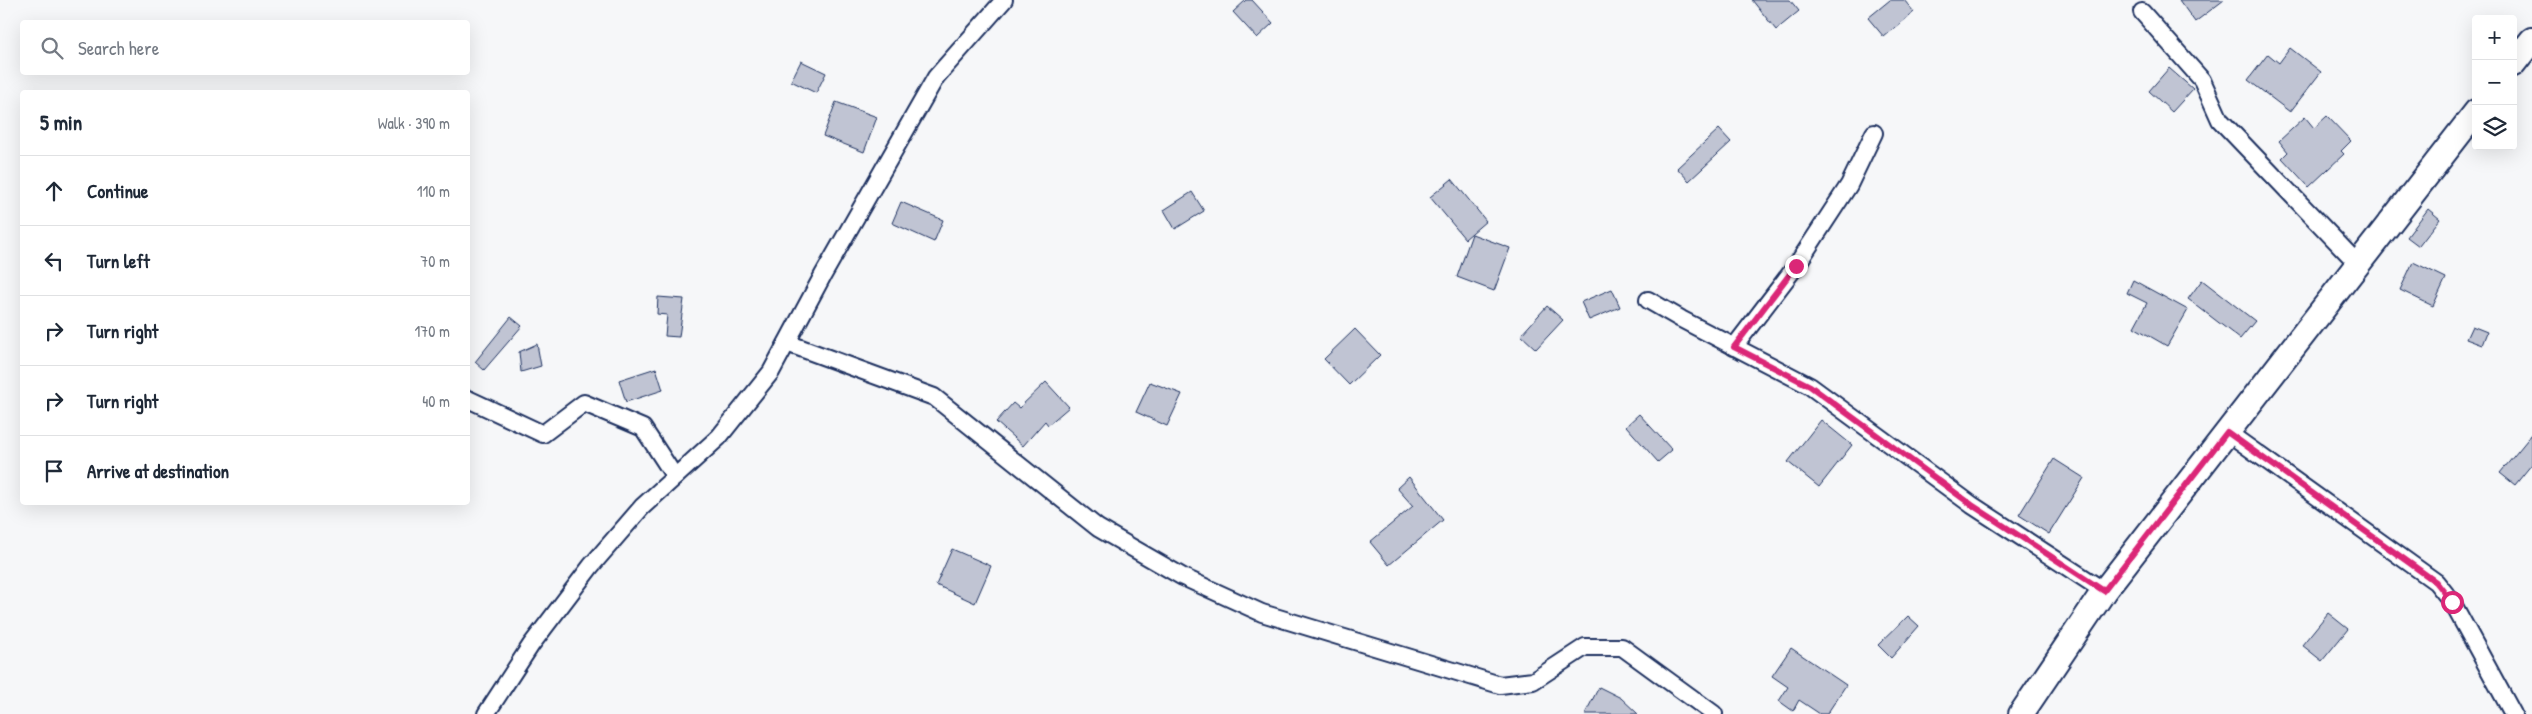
<!DOCTYPE html>
<html lang="en">
<head>
<meta charset="utf-8">
<style>
	body { margin:0; font-family:"Patrick Hand",sans-serif; background:#f2f2f3; color:#1f2937 }
	.controls { position:absolute; right:15px; top:15px; display:grid; overflow:hidden; border-radius:5px; box-shadow:0 5px 20px #0002 }
	.controls button { width:45px; height:45px; display:grid; place-items:center; padding:0; border:0; border-bottom:1px solid #e0e1e3; background:#fff; color:#1f2937; font:25px sans-serif }
	.stop { position:absolute; width:15px; height:15px; margin:-11px; border:4px solid #db2777; border-radius:50%; background:#fff }
	.stop.end { background:#db2777; border-color:#fff; box-shadow:0 1px 5px #0008 }
	.list { margin:0; padding:0; list-style:none }
	h2 { display:flex; justify-content:space-between; align-items:center; height:65px; margin:0; padding:0 20px; font-size:21px }
	h2 small { font-size:16px; font-weight:400; color:#747a83 }
	.list li { display:grid; grid-template-columns:32px 1fr auto; gap:15px; align-items:center; box-sizing:border-box; height:70px; padding:0 20px; border-top:1px solid #e0e1e3 }
	.list b { display:block; font-size:19px; white-space:nowrap }
	.list em { font-size:16px; font-style:normal; color:#747a83 }
	.icon { flex:none; width:28px; height:28px; fill:none; stroke:currentColor; stroke-width:2; stroke-linecap:round; stroke-linejoin:round }
	.map { position:relative; flex:none; width:2532px; height:714px; overflow:hidden }
	.search { position:absolute; background:#fff; box-shadow:0 5px 20px #0002; left:20px; top:20px; width:450px; height:55px; display:flex; align-items:center; gap:12px; box-sizing:border-box; padding:0 18px; border-radius:5px; color:#747a83; font-size:19px }
	.panel { position:absolute; background:#fff; box-shadow:0 5px 20px #0002; left:20px; top:90px; width:450px; height:415px; border-radius:5px }
	.map>svg:first-child { display:block }
	.building { fill:#c0c4d3; stroke:#1b2f5e }
	.lines { fill:none; stroke-linecap:round; stroke-linejoin:round }
	.street-casing { stroke:#1b2f5e; stroke-width:20 }
	.secondary-casing { stroke:#1b2f5e; stroke-width:28 }
	.street { stroke:#fff; stroke-width:16 }
	.secondary { stroke:#fff; stroke-width:24 }
	.route { stroke:#db2777; stroke-width:6 }
</style>
</head>
<body>
<div class="map">
<svg width="2532" height="714" viewBox="0 0 2532 714">
	<rect width="100%" height="100%" fill="#f6f7f9"/>
	<filter id="ink" filterUnits="userSpaceOnUse"><feTurbulence type="fractalNoise" baseFrequency=".02" numOctaves="2"/><feDisplacementMap in="SourceGraphic" scale="10" xChannelSelector="R" yChannelSelector="G"/><feConvolveMatrix kernelMatrix="1 2 1 2 8 2 1 2 1" color-interpolation-filters="sRGB"/></filter>
	<g filter="url(#ink)">
		<g class="building">
			<path d="M1246,0H1252L1273,23L1257,38L1233,12Z"/>
			<path d="M1752,0H1790L1799,11L1776,30Z"/>
			<path d="M1890,0H1904L1914,12L1884,37L1868,18Z"/>
			<path d="M2179,0H2224L2195,22Z"/>
			<path d="M2290,48L2321,72L2290,112L2248,80L2268,54L2279,63Z"/>
			<path d="M801,61L826,73L816,93L791,81Z"/>
			<path d="M2169,68L2193,89L2172,112L2149,91Z"/>
			<path d="M836,102L877,117L864,152L823,136Z"/>
			<path d="M2327,116L2351,141L2341,151L2344,154L2309,187L2282,158L2288,152L2279,141L2305,117L2314,128Z"/>
			<path d="M1719,129L1731,142L1689,181L1677,168Z"/>
			<path d="M1452,179L1486,221L1465,239L1430,197Z"/>
			<path d="M1192,192L1204,211L1175,229L1164,210Z"/>
			<path d="M901,202L943,220L934,242L892,223Z"/>
			<path d="M2428,209L2440,219L2419,246L2407,237Z"/>
			<path d="M1472,234L1510,248L1494,291L1457,277Z"/>
			<path d="M2413,262L2446,278L2433,306L2400,290Z"/>
			<path d="M2133,280L2188,310L2167,346L2134,327L2147,303L2127,293Z"/>
			<path d="M2202,280L2255,321L2240,339L2188,299Z"/>
			<path d="M1612,289L1620,307L1589,320L1581,302Z"/>
			<path d="M658,297L684,299L679,337L665,336L667,315L657,314Z"/>
			<path d="M1547,306L1563,320L1536,349L1521,335Z"/>
			<path d="M511,317L522,326L484,370L475,362Z"/>
			<path d="M2472,326L2487,332L2482,345L2466,339Z"/>
			<path d="M1355,329L1380,355L1349,385L1324,359Z"/>
			<path d="M537,344L541,366L521,372L519,352Z"/>
			<path d="M656,368L663,390L626,402L619,380Z"/>
			<path d="M1046,382L1069,407L1048,425L1045,421L1023,446L996,422L1013,403L1019,408Z"/>
			<path d="M1150,382L1182,394L1167,426L1136,412Z"/>
			<path d="M1639,414L1672,450L1658,462L1626,426Z"/>
			<path d="M1821,420L1852,445L1819,487L1788,462Z"/>
			<path d="M2532,434V464L2515,485L2500,473Z"/>
			<path d="M2054,459L2084,478L2049,534L2019,515Z"/>
			<path d="M1409,477L1443,520L1389,565L1370,542L1413,506L1397,488Z"/>
			<path d="M952,549L991,566L975,603L936,585Z"/>
			<path d="M2328,613L2348,629L2322,661L2302,645Z"/>
			<path d="M1908,616L1919,626L1891,658L1878,645Z"/>
			<path d="M1791,648L1846,685L1827,714H1820L1799,700L1793,711L1779,701L1788,687L1772,676Z"/>
			<path d="M1599,687L1621,698L1638,714H1585Z"/>
		</g>
		<g class="lines">
			<defs>
				<g id="street">
					<path d="M2142,12L2202,80L2220,120L2358,264"/>
					<path d="M1648,300L1681,319L1810,386L1972,505L2104,591"/>
					<path d="M787,343L934,397L1098,528L1183,577L1262,613L1500,685L1533,681L1585,647H1622L1714,714"/>
					<path d="M1734,347L1796,266L1849,185L1874,133"/>
					<path d="M468,399L543,434L584,403L643,428L675,477"/>
					<path d="M2227,432L2436,582L2452,602L2513,714"/>
					<path d="M486,714L531,645L591,566L642,507L719,437L771,372L823,275L936,77L1004,0"/>
				</g>
				<g id="secondary">
					<path d="M2513,64L2532,40"/>
					<path d="M2021,714L2104,591L2476,112"/>
				</g>
			</defs>
			<use href="#street" class="street-casing"/>
			<use href="#secondary" class="secondary-casing"/>
			<use href="#street" class="street"/>
			<use href="#secondary" class="secondary"/>
		</g>
	</g>
	<g class="lines" filter="url(#ink)">
		<path class="route" d="M1796,266L1734,347L1810,386L1972,505L2104,591L2227,432L2436,582L2452,602"/>
	</g>
</svg>
<div class="controls">
<button>+</button>
<button>−</button>
<button><svg class="icon" aria-label="layers" viewBox="0 0 24 24"><path d="M12 4l9 5-9 5-9-5zM3 14l9 5 9-5"/></svg></button>
</div>
<div class="stop" style="left:2452px;top:602px"></div>
<div class="stop end" style="left:1796px;top:266px"></div>
<div class="search"><svg class="icon" aria-label="search" viewBox="0 0 24 24"><circle cx="10" cy="10" r="6"/><path d="M15 15l6 6"/></svg>Search here</div>
<section class="panel">
<h2>5 min<small>Walk · 390 m</small></h2>
<ul class="list">
<li><svg class="icon" aria-label="ahead" viewBox="0 0 24 24"><path d="M12 20V5M6 11l6-6 6 6"/></svg><div><b>Continue</b></div><em>110 m</em></li>
<li><svg class="icon" aria-label="left" viewBox="0 0 24 24"><path d="M17 20v-9H6M10 6l-5 5 5 5"/></svg><div><b>Turn left</b></div><em>70 m</em></li>
<li><svg class="icon" aria-label="right" viewBox="0 0 24 24"><path d="M7 20v-9h11M14 6l5 5-5 5"/></svg><div><b>Turn right</b></div><em>170 m</em></li>
<li><svg class="icon" aria-label="right" viewBox="0 0 24 24"><path d="M7 20v-9h11M14 6l5 5-5 5"/></svg><div><b>Turn right</b></div><em>40 m</em></li>
<li><svg class="icon" aria-label="arrive" viewBox="0 0 24 24"><path d="M6 21V4h12l-3 4 3 4H6"/></svg><div><b>Arrive at destination</b></div></li>
</ul>
</section>
</div>
</body>
</html>
